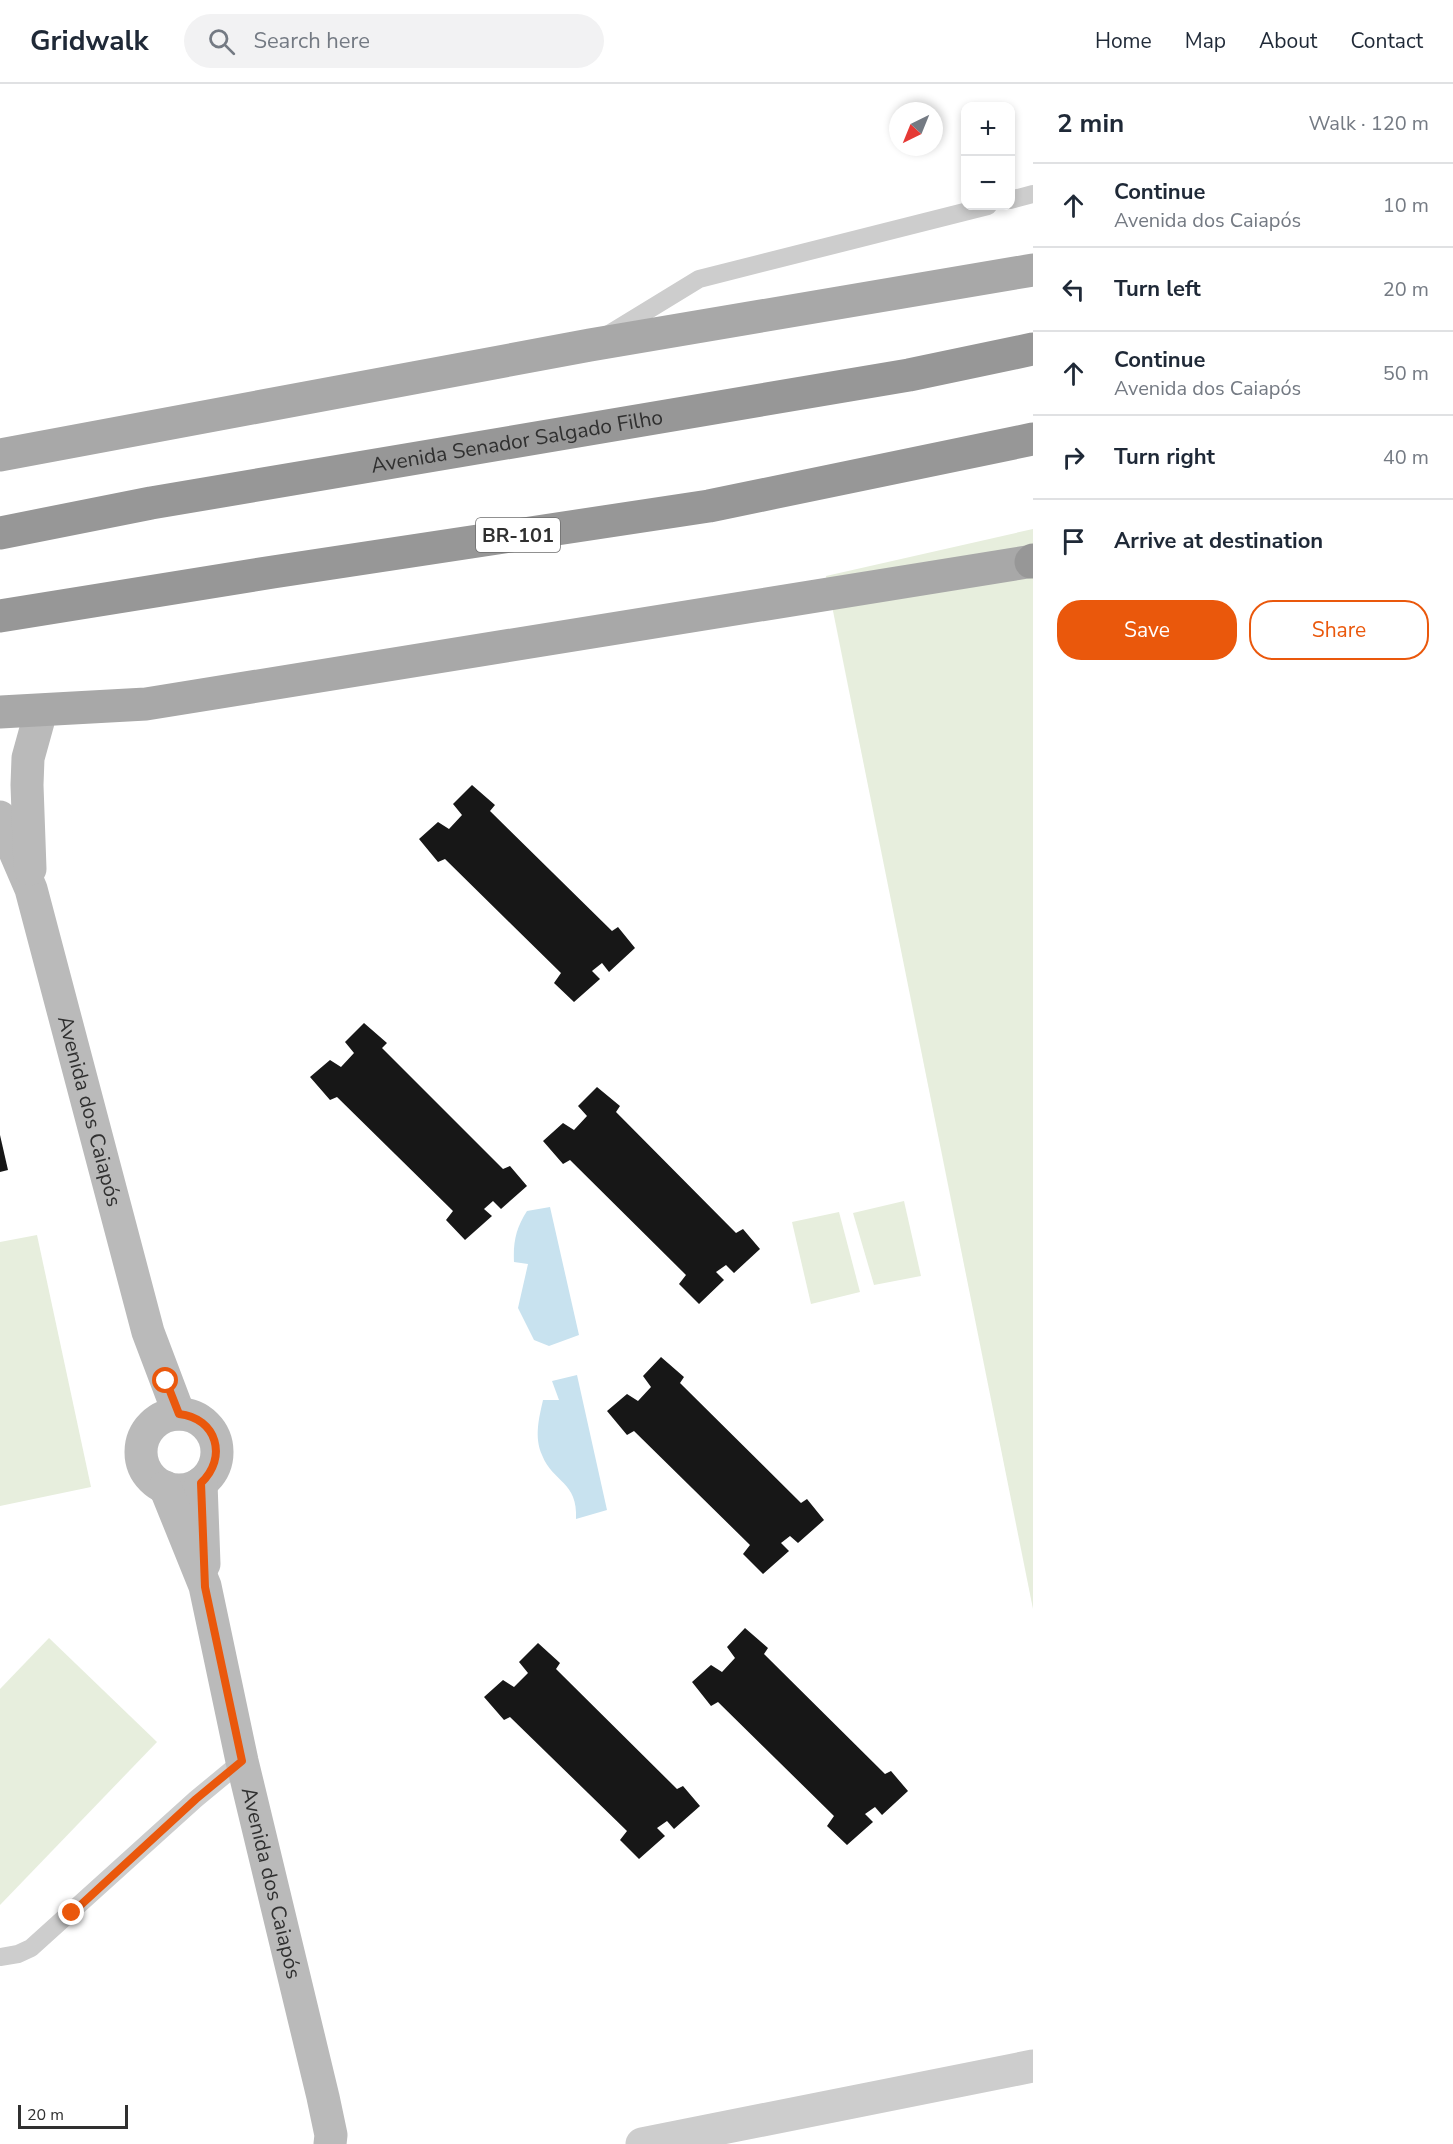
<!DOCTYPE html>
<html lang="en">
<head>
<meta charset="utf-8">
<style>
	body { margin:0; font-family:"Nunito Sans",sans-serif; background:#f2f2f3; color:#1f2937 }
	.controls { position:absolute; right:18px; top:18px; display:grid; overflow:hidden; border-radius:12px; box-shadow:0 3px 9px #0003 }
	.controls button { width:54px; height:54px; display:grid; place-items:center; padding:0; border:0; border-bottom:2px solid #e0e1e3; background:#fff; color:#1f2937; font:30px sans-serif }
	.compass { position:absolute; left:889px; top:18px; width:54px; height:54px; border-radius:50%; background:#fff; box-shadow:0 3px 9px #0003; rotate:223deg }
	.scale { position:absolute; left:18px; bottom:15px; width:110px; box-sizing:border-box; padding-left:6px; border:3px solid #303030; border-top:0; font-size:16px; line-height:21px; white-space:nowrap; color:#303030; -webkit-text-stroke:4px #fff; paint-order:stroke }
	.stop { position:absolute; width:18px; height:18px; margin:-14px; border:4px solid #ea580c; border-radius:50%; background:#fff }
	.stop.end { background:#ea580c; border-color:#fff; box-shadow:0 2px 6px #0008 }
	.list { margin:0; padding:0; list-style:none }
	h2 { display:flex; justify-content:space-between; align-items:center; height:78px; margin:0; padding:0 24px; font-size:26px }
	h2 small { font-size:20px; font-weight:400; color:#747a83 }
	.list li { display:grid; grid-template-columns:39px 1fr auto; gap:18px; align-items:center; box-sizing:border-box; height:84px; padding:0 24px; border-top:2px solid #e0e1e3 }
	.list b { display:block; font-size:22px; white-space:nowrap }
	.list p { margin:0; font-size:20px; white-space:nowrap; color:#747a83 }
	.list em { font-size:20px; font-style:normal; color:#747a83 }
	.actions { display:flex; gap:12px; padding:18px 24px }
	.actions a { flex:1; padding:14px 0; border:2px solid #ea580c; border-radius:24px; text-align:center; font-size:21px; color:#ea580c }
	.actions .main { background:#ea580c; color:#fff }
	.icon { flex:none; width:33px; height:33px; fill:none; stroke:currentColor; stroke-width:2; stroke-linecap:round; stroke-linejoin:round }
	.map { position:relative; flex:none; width:1033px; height:2060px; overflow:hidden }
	header { display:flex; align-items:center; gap:36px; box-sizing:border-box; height:84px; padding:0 30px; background:#fff; border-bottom:2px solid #e0e1e3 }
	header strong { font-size:28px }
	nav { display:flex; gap:33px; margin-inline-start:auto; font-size:21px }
	.search { width:420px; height:54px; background:#f2f2f3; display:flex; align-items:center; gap:15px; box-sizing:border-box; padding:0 21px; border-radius:33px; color:#747a83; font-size:22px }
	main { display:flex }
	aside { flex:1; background:#fff }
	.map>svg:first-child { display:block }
	.green { fill:#e7eedd }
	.water { fill:#c8e2ef }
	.building { fill:#171717 }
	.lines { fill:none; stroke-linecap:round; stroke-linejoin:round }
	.lane { stroke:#cdcdcd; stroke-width:18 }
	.street { stroke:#cdcdcd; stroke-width:33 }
	.secondary { stroke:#bababa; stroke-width:33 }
	.primary { stroke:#a8a8a8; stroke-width:33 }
	.highway { stroke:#979797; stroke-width:33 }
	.route { stroke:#ea580c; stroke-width:8 }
	.labels { text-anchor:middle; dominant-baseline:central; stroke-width:6; stroke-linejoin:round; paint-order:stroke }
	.shield { fill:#fff; stroke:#6e6e6e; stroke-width:1.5 }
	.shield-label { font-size:20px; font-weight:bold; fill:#303030 }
	.street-label { font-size:21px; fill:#303030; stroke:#fff }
</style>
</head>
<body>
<header>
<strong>Gridwalk</strong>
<div class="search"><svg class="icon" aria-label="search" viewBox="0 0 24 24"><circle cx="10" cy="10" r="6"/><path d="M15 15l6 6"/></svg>Search here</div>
<nav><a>Home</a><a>Map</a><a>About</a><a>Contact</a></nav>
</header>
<main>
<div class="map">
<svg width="1033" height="2060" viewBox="0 0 1033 2060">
	<rect width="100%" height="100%" fill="#fff"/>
	<g class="green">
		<path d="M1033,445V1525L826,492Z"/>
		<path d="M904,1117L921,1192L874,1201L853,1129Z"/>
		<path d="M839,1128L860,1208L811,1220L792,1138Z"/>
		<path d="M37,1151L91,1403L0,1422V1158Z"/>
		<path d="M49,1554L157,1658L0,1821V1605Z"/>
	</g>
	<g class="water">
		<path d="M550,1123L579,1251L549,1262L534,1256L518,1224L528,1180L514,1178C513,1158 516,1144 527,1127Z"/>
		<path d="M577,1291L607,1426L576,1435C578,1397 553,1399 542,1371C534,1353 539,1334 543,1316H559L552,1297Z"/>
	</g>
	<g class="building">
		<path d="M472,701L495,721L490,727L612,847L618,843L635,864L609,888L602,879L592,887L600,895L574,918L554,899L561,889L445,775L438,778L419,755L438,738L449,745L462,731L453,720Z"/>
		<path d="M364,939L387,959L382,964L503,1085L510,1082L527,1102L501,1125L493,1117L484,1125L492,1132L465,1156L446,1136L453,1127L337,1013L330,1016L310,993L330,976L341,983L354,969L345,958Z"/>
		<path d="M597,1003L620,1022L616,1028L736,1149L743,1145L760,1165L734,1189L726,1181L716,1188L724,1196L699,1220L679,1200L686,1191L570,1076L563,1080L543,1057L563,1039L574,1046L587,1032L578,1022Z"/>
		<path d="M0,1051L8,1086L0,1088Z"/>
		<path d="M661,1273L684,1293L680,1299L801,1419L807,1415L824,1436L798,1459L790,1452L781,1459L789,1467L763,1490L743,1470L750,1461L634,1347L627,1351L607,1327L627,1310L638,1317L651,1303L643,1292Z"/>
		<path d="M745,1544L768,1564L764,1570L885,1690L891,1687L908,1707L882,1731L875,1723L865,1730L873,1738L847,1761L827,1742L834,1732L718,1618L711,1622L692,1598L711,1581L722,1588L735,1574L727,1563Z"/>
		<path d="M538,1559L560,1579L556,1585L677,1705L683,1702L700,1722L674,1745L667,1737L657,1744L665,1752L639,1775L620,1756L627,1747L510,1633L504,1636L484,1613L503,1596L514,1603L528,1589L519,1578Z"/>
	</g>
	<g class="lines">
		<g class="lane">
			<path d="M1010,116L1033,110"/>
			<path d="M609,250L699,195L988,122"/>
			<path d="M0,1873L18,1870L31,1864L196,1715L242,1677"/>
		</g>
		<path class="street" d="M642,2060L1033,1982"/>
		<g class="secondary">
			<path id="s1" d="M0,733L31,805L148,1248L179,1330"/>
			<path d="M30,785L27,701L28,674L41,627"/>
			<circle cx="179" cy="1368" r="38"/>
			<path d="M201,1399L204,1480"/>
			<path id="s2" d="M165,1403L205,1502L242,1677L323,2013L331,2051L330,2060"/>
		</g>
		<g class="primary">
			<path d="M0,371L590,261L1033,186"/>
			<path d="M0,628L146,620L1033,477"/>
		</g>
		<g class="highway">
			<path id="s3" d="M0,449L151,419L909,291L1033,265"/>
			<path d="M1031,478L1033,476"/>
			<path d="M0,532L273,488L709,422L1033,355"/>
		</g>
	</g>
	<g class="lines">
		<path class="route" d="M72,1829L196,1715L242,1677L205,1503L201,1399C228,1374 217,1334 179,1330L166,1297"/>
	</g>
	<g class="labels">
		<rect class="shield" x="476" y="434" width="84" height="34" rx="4.5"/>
		<g class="shield-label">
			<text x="518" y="451">BR-101</text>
		</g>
		<g class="street-label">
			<text stroke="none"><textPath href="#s3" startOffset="525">Avenida Senador Salgado Filho</textPath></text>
			<text stroke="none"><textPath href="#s1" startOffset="308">Avenida dos Caiapós</textPath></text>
			<text stroke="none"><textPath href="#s2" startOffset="411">Avenida dos Caiapós</textPath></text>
		</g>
	</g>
</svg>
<div class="controls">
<button>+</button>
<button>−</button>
</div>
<svg class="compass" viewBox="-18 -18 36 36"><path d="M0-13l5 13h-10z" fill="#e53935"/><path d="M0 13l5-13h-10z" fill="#747a83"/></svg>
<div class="scale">20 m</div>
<div class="stop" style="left:166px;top:1297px"></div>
<div class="stop end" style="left:72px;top:1829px"></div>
</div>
<aside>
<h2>2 min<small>Walk · 120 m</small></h2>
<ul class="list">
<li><svg class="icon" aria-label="ahead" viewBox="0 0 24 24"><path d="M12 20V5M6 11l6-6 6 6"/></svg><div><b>Continue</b><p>Avenida dos Caiapós</p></div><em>10 m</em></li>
<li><svg class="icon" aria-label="left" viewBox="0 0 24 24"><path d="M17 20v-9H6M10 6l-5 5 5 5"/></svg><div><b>Turn left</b></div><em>20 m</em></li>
<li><svg class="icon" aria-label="ahead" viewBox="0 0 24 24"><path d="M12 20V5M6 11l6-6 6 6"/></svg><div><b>Continue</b><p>Avenida dos Caiapós</p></div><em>50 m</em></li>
<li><svg class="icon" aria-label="right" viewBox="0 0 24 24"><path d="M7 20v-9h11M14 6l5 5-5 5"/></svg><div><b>Turn right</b></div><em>40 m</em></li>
<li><svg class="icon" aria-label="arrive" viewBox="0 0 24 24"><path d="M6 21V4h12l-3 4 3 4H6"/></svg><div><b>Arrive at destination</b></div></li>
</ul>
<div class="actions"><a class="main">Save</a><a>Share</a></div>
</aside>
</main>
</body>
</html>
